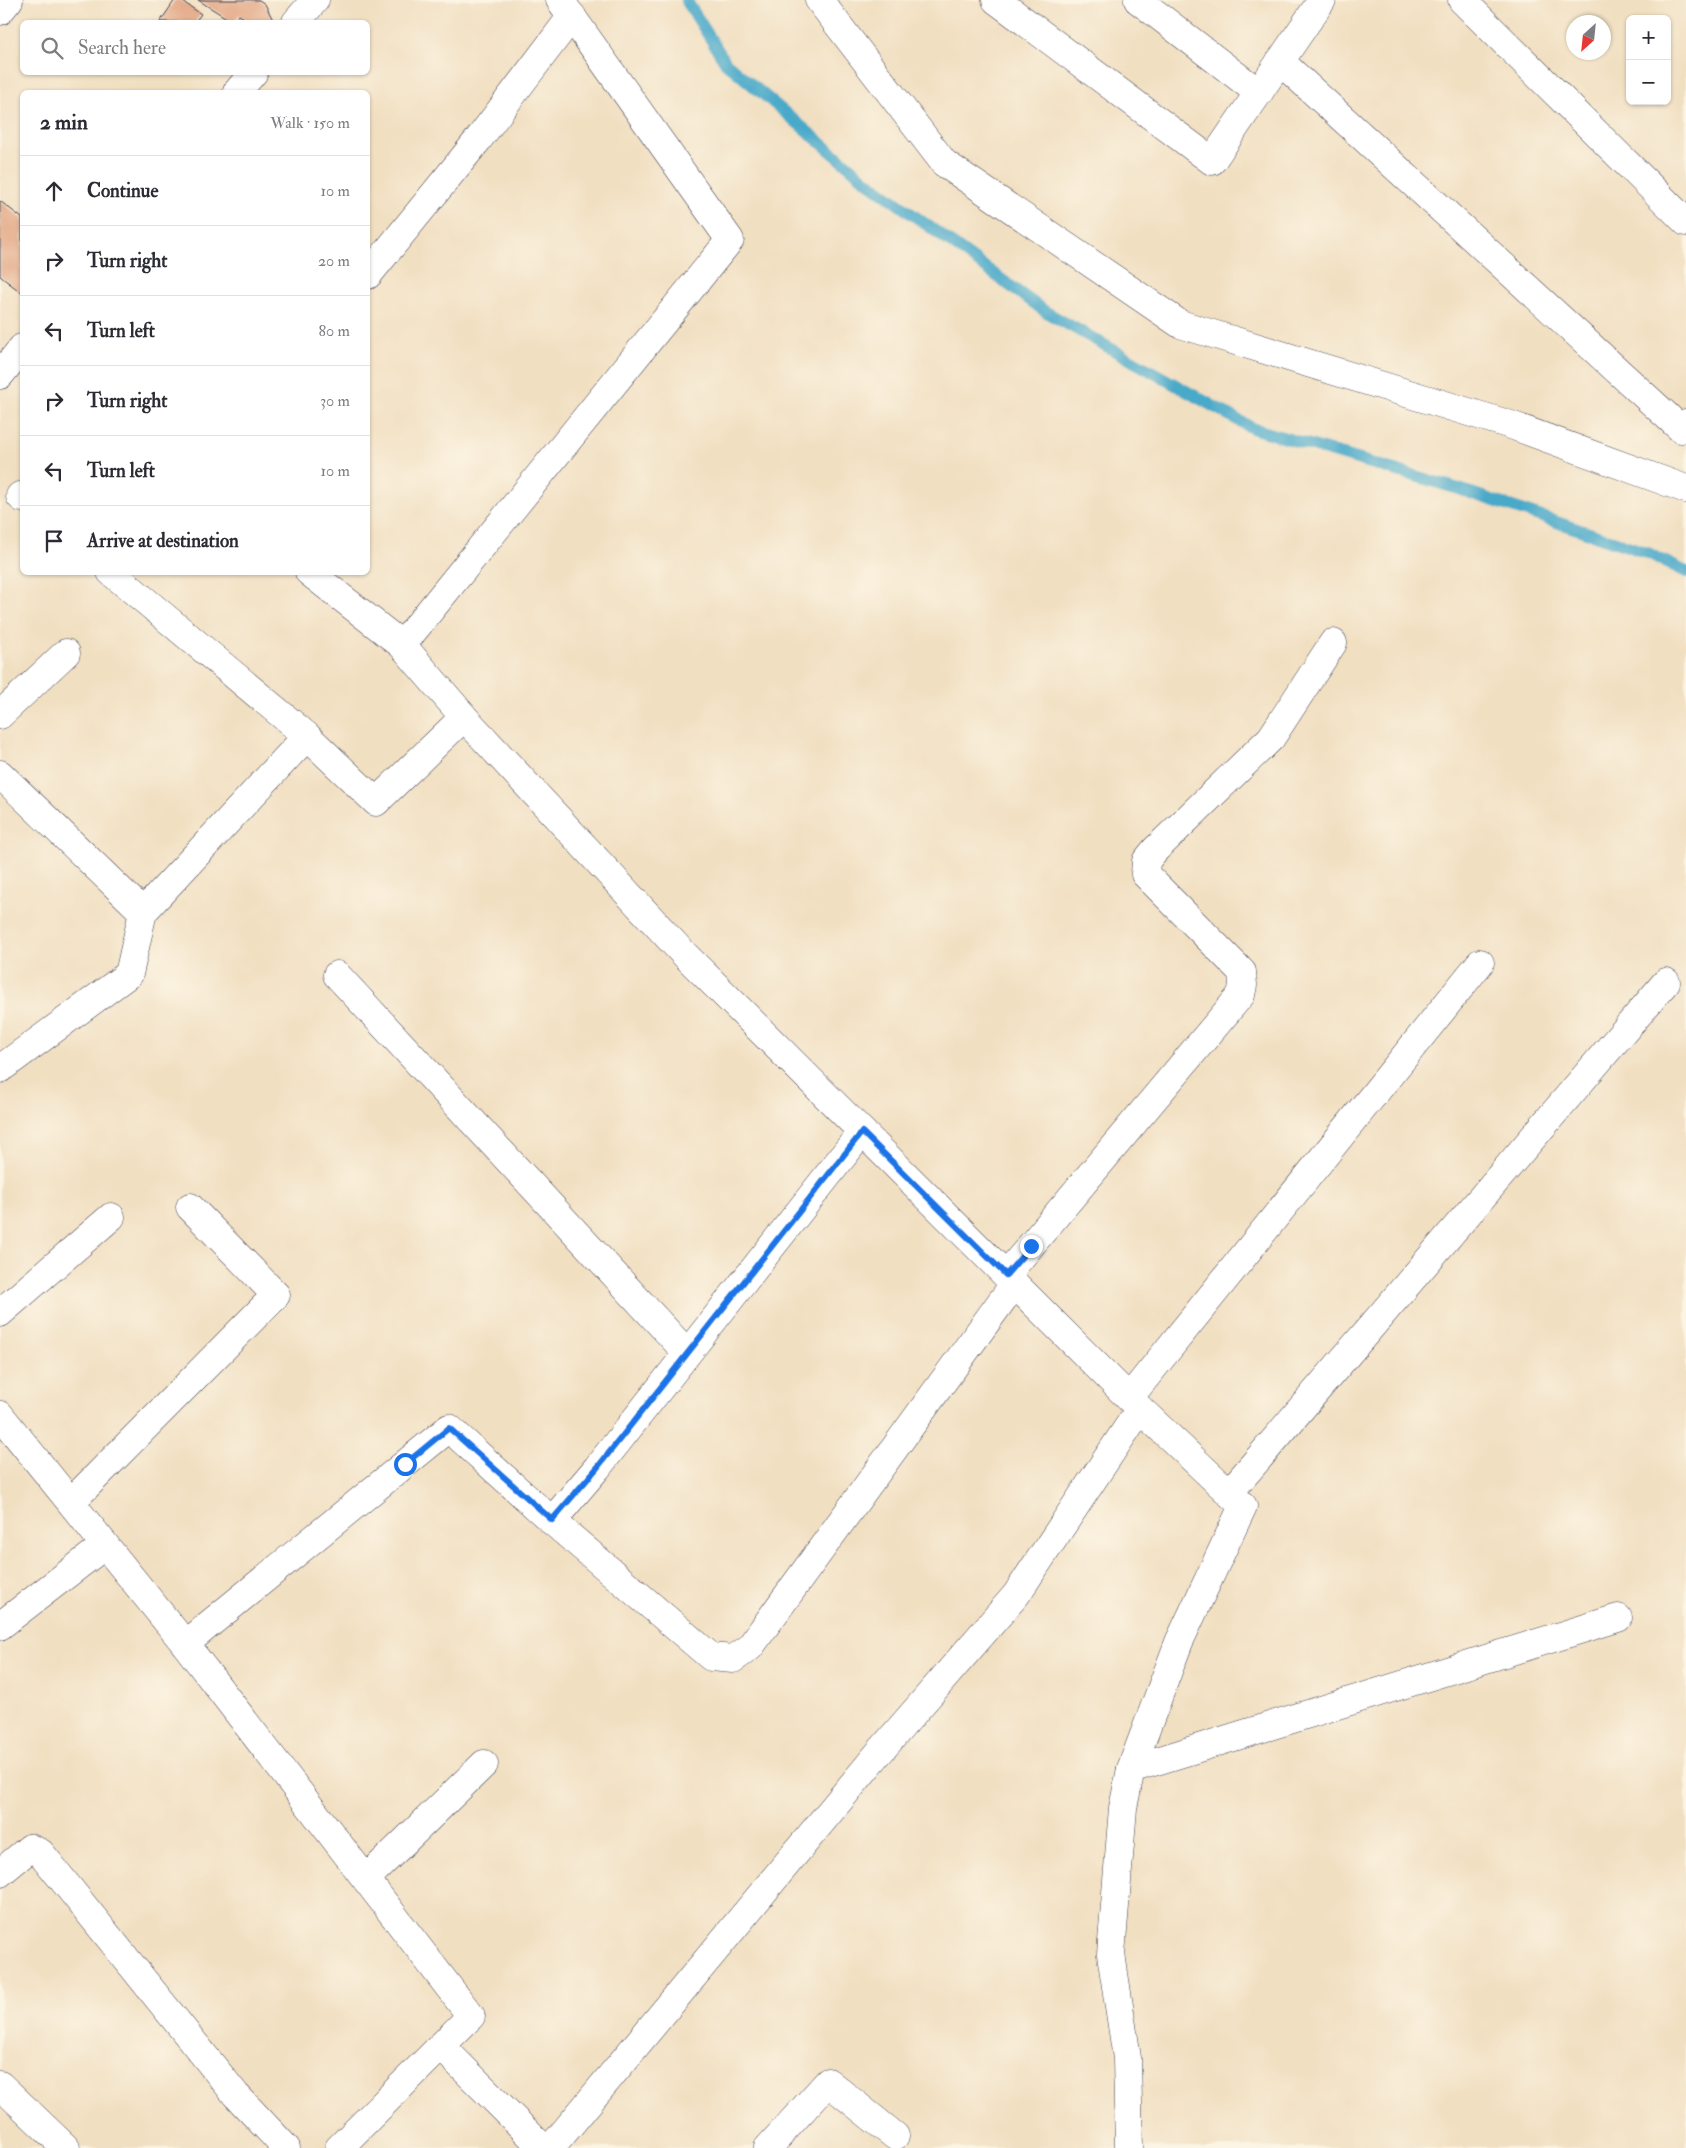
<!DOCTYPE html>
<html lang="en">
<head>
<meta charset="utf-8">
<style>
	body { margin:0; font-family:"IM FELL Double Pica",serif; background:#f2f2f3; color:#2b2b33 }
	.controls { position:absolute; right:15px; top:15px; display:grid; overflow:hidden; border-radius:8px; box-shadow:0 1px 4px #0004 }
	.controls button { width:45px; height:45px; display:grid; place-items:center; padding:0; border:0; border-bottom:1px solid #e1e1e2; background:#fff; color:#2b2b33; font:25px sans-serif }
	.compass { position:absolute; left:1566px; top:15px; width:45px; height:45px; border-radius:50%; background:#fff; box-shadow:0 1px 4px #0004; rotate:207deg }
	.stop { position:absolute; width:15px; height:15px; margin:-11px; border:4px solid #1a73e8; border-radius:50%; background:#fff }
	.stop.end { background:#1a73e8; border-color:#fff; box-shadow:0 1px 5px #0008 }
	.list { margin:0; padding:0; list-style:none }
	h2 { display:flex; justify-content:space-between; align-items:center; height:65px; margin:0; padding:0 20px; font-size:21px }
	h2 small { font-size:16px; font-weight:400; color:#7c7c81 }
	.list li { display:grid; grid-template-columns:32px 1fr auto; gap:15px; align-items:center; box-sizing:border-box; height:70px; padding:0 20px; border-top:1px solid #e1e1e2 }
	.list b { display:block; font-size:19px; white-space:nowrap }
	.list em { font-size:16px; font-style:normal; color:#7c7c81 }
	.icon { flex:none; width:28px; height:28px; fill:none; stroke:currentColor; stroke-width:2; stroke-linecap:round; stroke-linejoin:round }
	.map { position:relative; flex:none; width:1686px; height:2148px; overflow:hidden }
	.search { position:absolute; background:#fff; box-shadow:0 1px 4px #0004; left:20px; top:20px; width:350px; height:55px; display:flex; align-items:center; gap:12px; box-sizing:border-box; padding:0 18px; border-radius:8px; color:#7c7c81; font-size:19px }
	.panel { position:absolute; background:#fff; box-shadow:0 1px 4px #0004; left:20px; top:90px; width:350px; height:485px; border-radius:8px }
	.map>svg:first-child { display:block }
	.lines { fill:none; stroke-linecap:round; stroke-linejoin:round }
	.stream { stroke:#4aa9c9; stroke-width:12 }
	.building { fill:#e1a17e }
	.street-casing { stroke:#413e4f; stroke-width:29 }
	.street { stroke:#fff; stroke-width:28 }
	.route { stroke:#1a73e8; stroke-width:6 }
</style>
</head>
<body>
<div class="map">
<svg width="1686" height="2148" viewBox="0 0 1686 2148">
	<rect width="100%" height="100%" fill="#fcf5e5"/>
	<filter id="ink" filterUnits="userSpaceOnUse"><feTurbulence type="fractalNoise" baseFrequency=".02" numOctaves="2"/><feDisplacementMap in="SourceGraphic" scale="10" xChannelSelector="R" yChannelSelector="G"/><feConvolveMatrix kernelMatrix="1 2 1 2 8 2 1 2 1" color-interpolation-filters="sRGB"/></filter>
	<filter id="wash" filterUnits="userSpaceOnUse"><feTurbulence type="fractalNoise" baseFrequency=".0096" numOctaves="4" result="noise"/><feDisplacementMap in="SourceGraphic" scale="20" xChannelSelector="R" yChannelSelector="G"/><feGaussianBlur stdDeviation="1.12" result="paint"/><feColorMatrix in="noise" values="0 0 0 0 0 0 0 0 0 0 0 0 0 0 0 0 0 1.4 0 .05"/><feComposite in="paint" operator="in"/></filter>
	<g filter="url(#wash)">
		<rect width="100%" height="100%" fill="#f1dfc1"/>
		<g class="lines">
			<path class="stream" d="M686,0L726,63L864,179L1046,312L1252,428L1459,489L1648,553L1686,572"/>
		</g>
		<g id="blocks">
			<g class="building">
				<path d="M175,0H180L201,14L195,22H160Z"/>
				<path d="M198,0H259L265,4L274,22H250L239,15L233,22Z"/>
				<path d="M0,201L22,218V293L0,276Z"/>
			</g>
		</g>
	</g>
	<g filter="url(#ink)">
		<use href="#blocks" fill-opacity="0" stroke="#413e4f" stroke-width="1"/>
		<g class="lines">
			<defs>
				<g id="street">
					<path d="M819,0L944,163L1180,324L1511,425L1686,489"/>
					<path d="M996,0L1212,161L1322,0"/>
					<path d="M1138,0L1259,93"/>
					<path d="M1462,0L1686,222"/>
					<path d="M0,11L9,0"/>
					<path d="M296,22L315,0"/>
					<path d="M1280,61L1681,429L1686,423"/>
					<path d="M237,92L254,72"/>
					<path d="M368,275L478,140L572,16"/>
					<path d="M0,375L22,348"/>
					<path d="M20,496L22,498"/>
					<path d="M111,572L307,736"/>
					<path d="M309,572L402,645L464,717L682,952L1140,1409L1243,1506L1179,1642L1131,1769L1123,1808L1111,1954L1127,2058L1129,2148"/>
					<path d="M402,645L730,240L560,0"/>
					<path d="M0,715L66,653"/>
					<path d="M0,774L143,912L307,736L376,802L464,717"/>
					<path d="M337,975L687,1353"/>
					<path d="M0,1069L129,974L143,912"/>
					<path d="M1006,1275L1241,995L1243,985L1242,972L1145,874L1146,861L1155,850L1271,738L1333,643"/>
					<path d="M0,1313L111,1217"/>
					<path d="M1129,1398L1480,963"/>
					<path d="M0,1415L185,1644L471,2016L339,2148"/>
					<path d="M1229,1493L1666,982"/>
					<path d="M71,1502L276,1295L190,1207"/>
					<path d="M552,1521L711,1657L733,1659L750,1647L1014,1284"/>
					<path d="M0,1626L105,1545"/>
					<path d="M185,1644L449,1428L552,1521L597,1468L862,1132"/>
					<path d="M1131,1769L1618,1618"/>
					<path d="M0,1873L30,1848L41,1853L236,2095L286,2148"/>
					<path d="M366,1879L484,1764"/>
					<path d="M441,2046L543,2148"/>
					<path d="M0,2085L66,2148"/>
					<path d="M551,2148L877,1755L1016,1595L1140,1409"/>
					<path d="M768,2148L828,2082L895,2136"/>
				</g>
			</defs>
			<use href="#street" class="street-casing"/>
			<use href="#street" class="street"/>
		</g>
	</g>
	<g class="lines" filter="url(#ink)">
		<path class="route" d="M405,1464L449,1428L552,1520L597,1468L862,1132L1006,1275L1031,1246"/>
	</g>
</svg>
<div class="controls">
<button>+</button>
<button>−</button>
</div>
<svg class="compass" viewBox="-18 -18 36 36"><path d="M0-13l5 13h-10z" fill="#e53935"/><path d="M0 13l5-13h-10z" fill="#7c7c81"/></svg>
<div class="stop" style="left:405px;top:1464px"></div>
<div class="stop end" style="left:1031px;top:1246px"></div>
<div class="search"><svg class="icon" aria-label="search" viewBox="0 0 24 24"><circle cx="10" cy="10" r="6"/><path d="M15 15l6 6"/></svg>Search here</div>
<section class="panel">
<h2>2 min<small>Walk · 150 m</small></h2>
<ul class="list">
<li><svg class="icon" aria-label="ahead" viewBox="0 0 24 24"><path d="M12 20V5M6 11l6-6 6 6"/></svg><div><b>Continue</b></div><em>10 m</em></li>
<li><svg class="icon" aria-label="right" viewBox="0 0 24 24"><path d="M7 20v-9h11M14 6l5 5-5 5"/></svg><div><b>Turn right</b></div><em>20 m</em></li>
<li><svg class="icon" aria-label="left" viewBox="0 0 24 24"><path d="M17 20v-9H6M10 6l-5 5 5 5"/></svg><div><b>Turn left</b></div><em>80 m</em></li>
<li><svg class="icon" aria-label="right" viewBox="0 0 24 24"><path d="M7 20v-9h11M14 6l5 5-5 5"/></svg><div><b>Turn right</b></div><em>30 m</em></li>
<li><svg class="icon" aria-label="left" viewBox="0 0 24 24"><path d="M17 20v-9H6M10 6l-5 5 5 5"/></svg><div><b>Turn left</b></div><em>10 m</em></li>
<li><svg class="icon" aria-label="arrive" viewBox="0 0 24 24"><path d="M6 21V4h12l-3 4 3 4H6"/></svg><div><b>Arrive at destination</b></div></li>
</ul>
</section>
</div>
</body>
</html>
